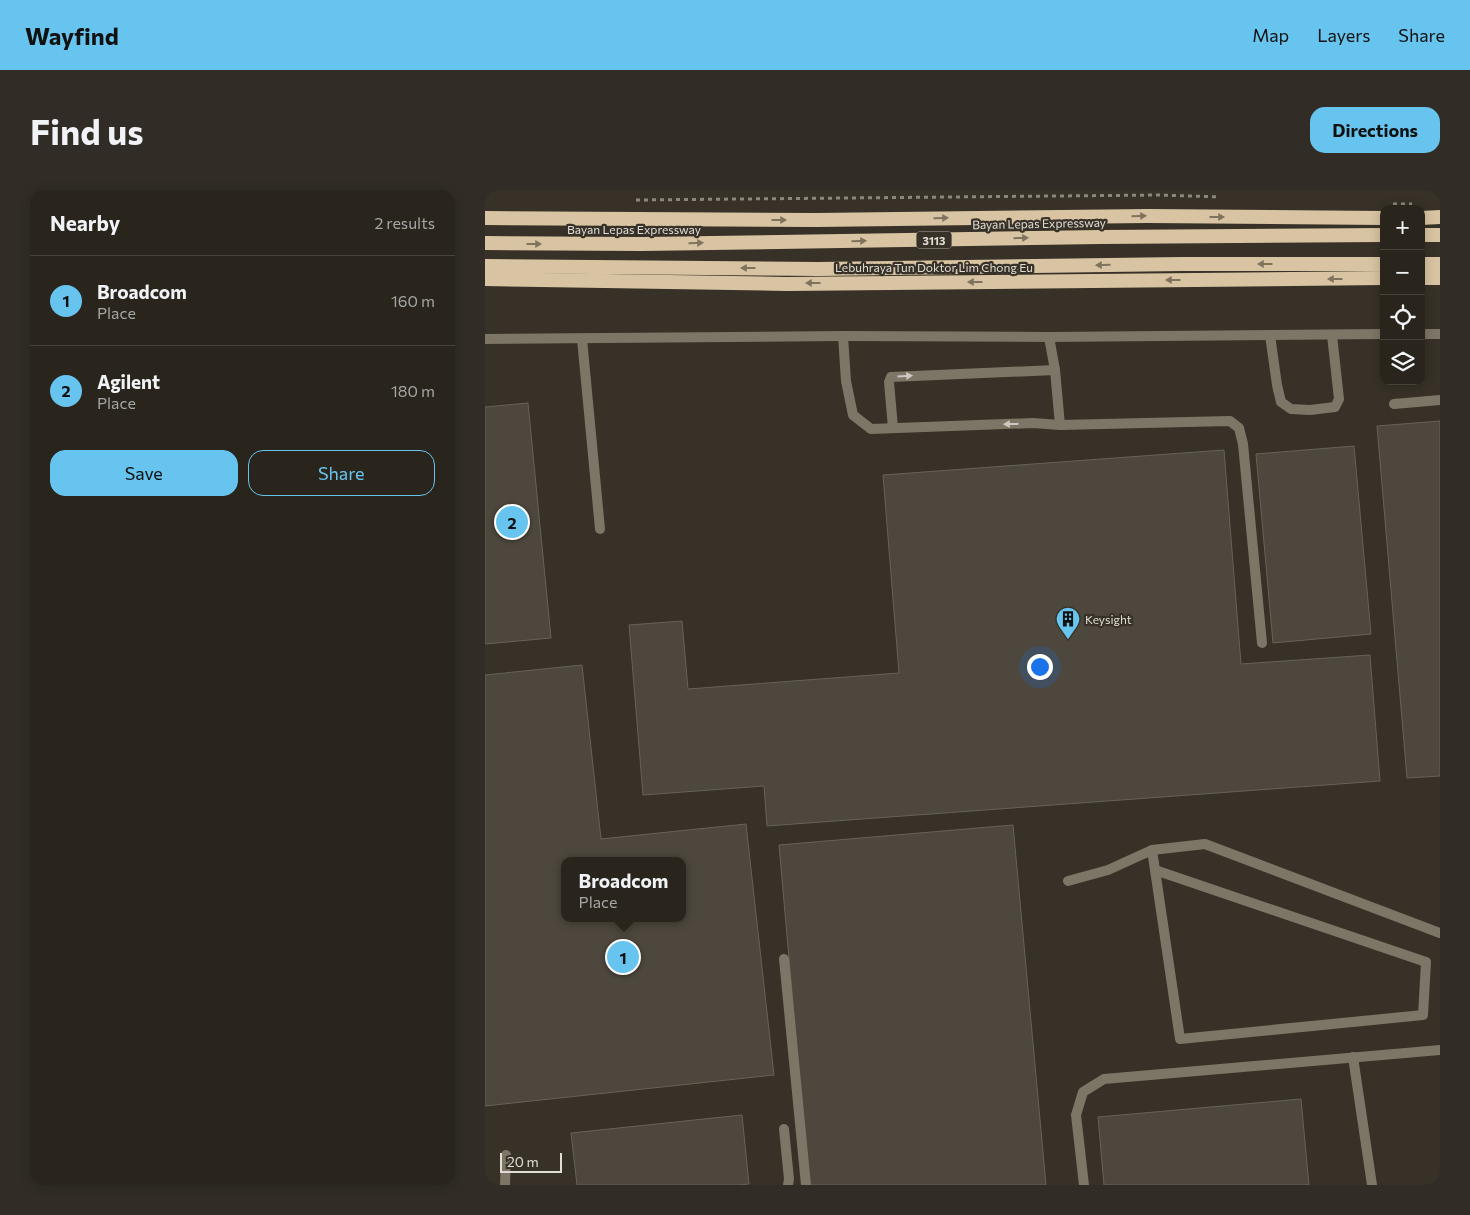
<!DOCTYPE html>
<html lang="en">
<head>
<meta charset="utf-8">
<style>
	body { margin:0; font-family:Commissioner,sans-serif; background:#312d26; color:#f1f3f6 }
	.controls { position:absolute; right:15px; top:15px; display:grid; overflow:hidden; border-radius:10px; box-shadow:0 2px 12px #0003 }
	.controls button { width:45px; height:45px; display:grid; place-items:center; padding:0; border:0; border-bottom:1px solid #45423b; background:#29251d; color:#f1f3f6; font:25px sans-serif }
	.scale { position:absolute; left:15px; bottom:12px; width:62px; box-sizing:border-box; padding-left:5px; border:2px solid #e0dcd6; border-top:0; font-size:14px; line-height:18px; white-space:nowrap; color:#e0dcd6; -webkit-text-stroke:4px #373127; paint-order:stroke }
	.you { position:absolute; left:554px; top:476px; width:18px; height:18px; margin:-12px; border:4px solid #fff; border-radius:50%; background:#1a73e8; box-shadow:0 0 0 8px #1a73e833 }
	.badge { display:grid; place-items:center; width:32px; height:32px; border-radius:50%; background:#67c4ef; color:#111; font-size:16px; font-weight:700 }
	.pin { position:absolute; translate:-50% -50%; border:2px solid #fff; box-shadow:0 1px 5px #0006 }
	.popup { position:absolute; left:76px; top:667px; width:125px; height:65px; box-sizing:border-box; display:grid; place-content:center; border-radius:10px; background:#29251d; filter:drop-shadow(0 1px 4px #0005); font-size:16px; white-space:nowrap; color:#a5a5a4 }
	.popup b { font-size:19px; color:#f1f3f6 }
	.popup::after { content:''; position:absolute; left:50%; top:100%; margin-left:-10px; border:10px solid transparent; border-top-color:#29251d }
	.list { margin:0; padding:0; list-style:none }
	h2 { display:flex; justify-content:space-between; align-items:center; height:65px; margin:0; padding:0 20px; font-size:21px }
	h2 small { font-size:16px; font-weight:400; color:#a5a5a4 }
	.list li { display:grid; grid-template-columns:32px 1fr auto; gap:15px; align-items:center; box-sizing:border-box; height:90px; padding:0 20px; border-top:1px solid #45423b }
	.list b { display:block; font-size:19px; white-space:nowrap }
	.list p { margin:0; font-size:16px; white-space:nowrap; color:#a5a5a4 }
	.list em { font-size:16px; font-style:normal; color:#a5a5a4 }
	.actions { display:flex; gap:10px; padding:15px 20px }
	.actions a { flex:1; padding:11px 0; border:1px solid #67c4ef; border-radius:15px; text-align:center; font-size:18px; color:#67c4ef }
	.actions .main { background:#67c4ef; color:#111 }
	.icon { flex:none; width:28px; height:28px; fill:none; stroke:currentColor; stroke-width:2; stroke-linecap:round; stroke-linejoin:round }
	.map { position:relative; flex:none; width:955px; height:995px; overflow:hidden; border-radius:15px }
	header { display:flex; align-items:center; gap:30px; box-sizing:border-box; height:70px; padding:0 25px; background:#67c4ef; color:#111 }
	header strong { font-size:24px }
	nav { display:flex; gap:28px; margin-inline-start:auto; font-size:18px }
	.intro { display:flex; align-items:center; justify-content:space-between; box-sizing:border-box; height:120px; padding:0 30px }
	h1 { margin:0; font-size:35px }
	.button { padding:12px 22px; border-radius:15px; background:#67c4ef; color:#111; font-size:18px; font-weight:700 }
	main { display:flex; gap:30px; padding:0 30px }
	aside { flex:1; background:#29251d; border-radius:15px; box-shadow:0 2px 12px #0003 }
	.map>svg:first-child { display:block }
	.building { fill:#4d473d; stroke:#686257; fill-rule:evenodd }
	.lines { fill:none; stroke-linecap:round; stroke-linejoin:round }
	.path { stroke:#8b867e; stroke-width:3; stroke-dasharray:4 4; stroke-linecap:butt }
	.service { stroke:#7d7566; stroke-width:10 }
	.minor { stroke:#7d7566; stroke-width:10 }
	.trunk { stroke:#d8c4a2; stroke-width:14 }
	.oneway { fill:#7f735e }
	.oneway2 { fill:#ccc7c0 }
	.labels { text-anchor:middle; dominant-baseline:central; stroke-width:4.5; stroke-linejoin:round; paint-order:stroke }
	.shield { fill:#373127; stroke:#ada9a2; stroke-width:1 }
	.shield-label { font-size:11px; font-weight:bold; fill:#e0dcd6 }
	.street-label { font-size:12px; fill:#e0dcd6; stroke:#373127 }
	.poi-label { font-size:12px; fill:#e0dcd6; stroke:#373127; text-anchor:start }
</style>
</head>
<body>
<header>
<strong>Wayfind</strong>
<nav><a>Map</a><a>Layers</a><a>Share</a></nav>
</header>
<div class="intro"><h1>Find us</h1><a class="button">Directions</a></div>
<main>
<aside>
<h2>Nearby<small>2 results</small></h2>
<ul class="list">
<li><span class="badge">1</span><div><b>Broadcom</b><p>Place</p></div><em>160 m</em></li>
<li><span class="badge">2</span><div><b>Agilent</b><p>Place</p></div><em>180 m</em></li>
</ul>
<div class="actions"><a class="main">Save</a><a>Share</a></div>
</aside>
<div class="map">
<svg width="955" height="995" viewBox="0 0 955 995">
	<rect width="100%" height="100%" fill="#373127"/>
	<g class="building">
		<path d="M43,213L66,448L0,454V217Z"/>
		<path d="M955,231V586L922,588L892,236Z"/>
		<path d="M869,256L886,444L788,453L771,264Z"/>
		<path d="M739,260L756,474L885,465L895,591L282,636L279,596L158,605L144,435L197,431L203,499L414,483L398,285Z"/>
		<path d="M97,475L116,649L261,634L289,885L0,916V485ZM79,671H197V728H79Z"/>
		<path d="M528,635L561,995H324L294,655Z"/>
		<path d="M816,909L824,995H619L613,927Z"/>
		<path d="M257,925L264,994L254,995H92L86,943Z"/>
	</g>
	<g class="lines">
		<g class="path">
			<path d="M151,10L675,5L735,7"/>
			<path d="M908,14H927"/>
		</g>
		<g class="service">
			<path d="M936,144H955"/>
			<path d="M785,145L792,195L796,212L806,219L825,220L850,217L854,209L847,145"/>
			<path d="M358,146L361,191L368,225L386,239L548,233L575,235L745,231L754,238L758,254L777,453"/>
			<path d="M564,147L570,180L575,235"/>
			<path d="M0,149L358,146L564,147L899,144"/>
			<path d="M97,149L115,339"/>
			<path d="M909,214L955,210"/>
			<path d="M408,238L404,192L406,187L570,180"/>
			<path d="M667,660L670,680L695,849L938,825L941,772L670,680"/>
			<path d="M299,769L321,995"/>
			<path d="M868,867L887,995"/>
			<path d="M299,939L304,989L303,995"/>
			<path d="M20,995L21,965"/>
			<path d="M599,995L591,925L598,902L619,889L955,860"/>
		</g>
		<path class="minor" d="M583,691L623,680L667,660L720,654L955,743"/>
		<g class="trunk">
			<path d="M0,28L331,30L663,26L899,28"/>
			<path d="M936,28L955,27"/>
			<path d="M936,45H955"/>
			<path d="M0,53L157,54L616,47L899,45"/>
			<path d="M936,74H955"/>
			<path d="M0,76L333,79L696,74H899"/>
			<path d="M936,88H955"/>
			<path d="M0,89L302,94L899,88"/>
		</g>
	</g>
	<defs><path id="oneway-solid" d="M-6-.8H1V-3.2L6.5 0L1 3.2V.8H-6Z" transform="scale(1.25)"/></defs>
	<g class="oneway">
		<use href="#oneway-solid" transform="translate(654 26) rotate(-1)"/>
		<use href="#oneway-solid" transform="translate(732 27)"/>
		<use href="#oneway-solid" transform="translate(456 28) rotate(-1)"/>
		<use href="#oneway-solid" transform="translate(294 30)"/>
		<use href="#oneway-solid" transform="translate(536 48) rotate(-1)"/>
		<use href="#oneway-solid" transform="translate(374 51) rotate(-1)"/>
		<use href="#oneway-solid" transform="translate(211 53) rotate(-1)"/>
		<use href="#oneway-solid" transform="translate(49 54)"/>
		<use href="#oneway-solid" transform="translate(780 74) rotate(-180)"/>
		<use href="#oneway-solid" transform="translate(618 75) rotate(179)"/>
		<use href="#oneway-solid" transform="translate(263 78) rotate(-180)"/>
		<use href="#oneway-solid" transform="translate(850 89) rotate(180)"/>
		<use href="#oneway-solid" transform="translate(688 90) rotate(180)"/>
		<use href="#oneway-solid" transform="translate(490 92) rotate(180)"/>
		<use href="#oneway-solid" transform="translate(328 93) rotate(180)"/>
	</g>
	<g class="oneway2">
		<use href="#oneway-solid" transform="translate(420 186) rotate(-3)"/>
		<use href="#oneway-solid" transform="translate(526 234) rotate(179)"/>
	</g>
	<defs>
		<symbol id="building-pin" viewBox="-11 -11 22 30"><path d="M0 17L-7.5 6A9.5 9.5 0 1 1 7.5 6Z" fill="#67c4ef" stroke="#373127"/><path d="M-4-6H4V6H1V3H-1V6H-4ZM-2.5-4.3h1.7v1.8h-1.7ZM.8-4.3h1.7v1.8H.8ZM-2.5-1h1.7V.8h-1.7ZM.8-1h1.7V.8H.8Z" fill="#111"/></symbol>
	</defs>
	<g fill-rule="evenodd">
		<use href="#building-pin" x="569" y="415" width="28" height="38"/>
	</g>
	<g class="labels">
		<rect class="shield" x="431.5" y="41.5" width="35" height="17" rx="4"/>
		<g class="shield-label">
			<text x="449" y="50">3113</text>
		</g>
		<g class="street-label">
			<text transform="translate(554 33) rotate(-1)">Bayan Lepas Expressway</text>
			<text x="149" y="39">Bayan Lepas Expressway</text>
			<text x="449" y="77">Lebuhraya Tun Doktor Lim Chong Eu</text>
		</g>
		<g class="poi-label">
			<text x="600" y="429">Keysight</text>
		</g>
	</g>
</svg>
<div class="controls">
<button>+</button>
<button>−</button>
<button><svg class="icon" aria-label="locate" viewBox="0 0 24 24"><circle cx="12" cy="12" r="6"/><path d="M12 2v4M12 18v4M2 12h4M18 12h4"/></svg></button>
<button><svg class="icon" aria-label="layers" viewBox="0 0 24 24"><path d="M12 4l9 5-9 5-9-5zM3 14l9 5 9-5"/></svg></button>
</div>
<div class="scale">20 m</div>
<div class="you"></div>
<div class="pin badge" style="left:138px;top:767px">1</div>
<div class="popup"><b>Broadcom</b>Place</div>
<div class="pin badge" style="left:27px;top:332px">2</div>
</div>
</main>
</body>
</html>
